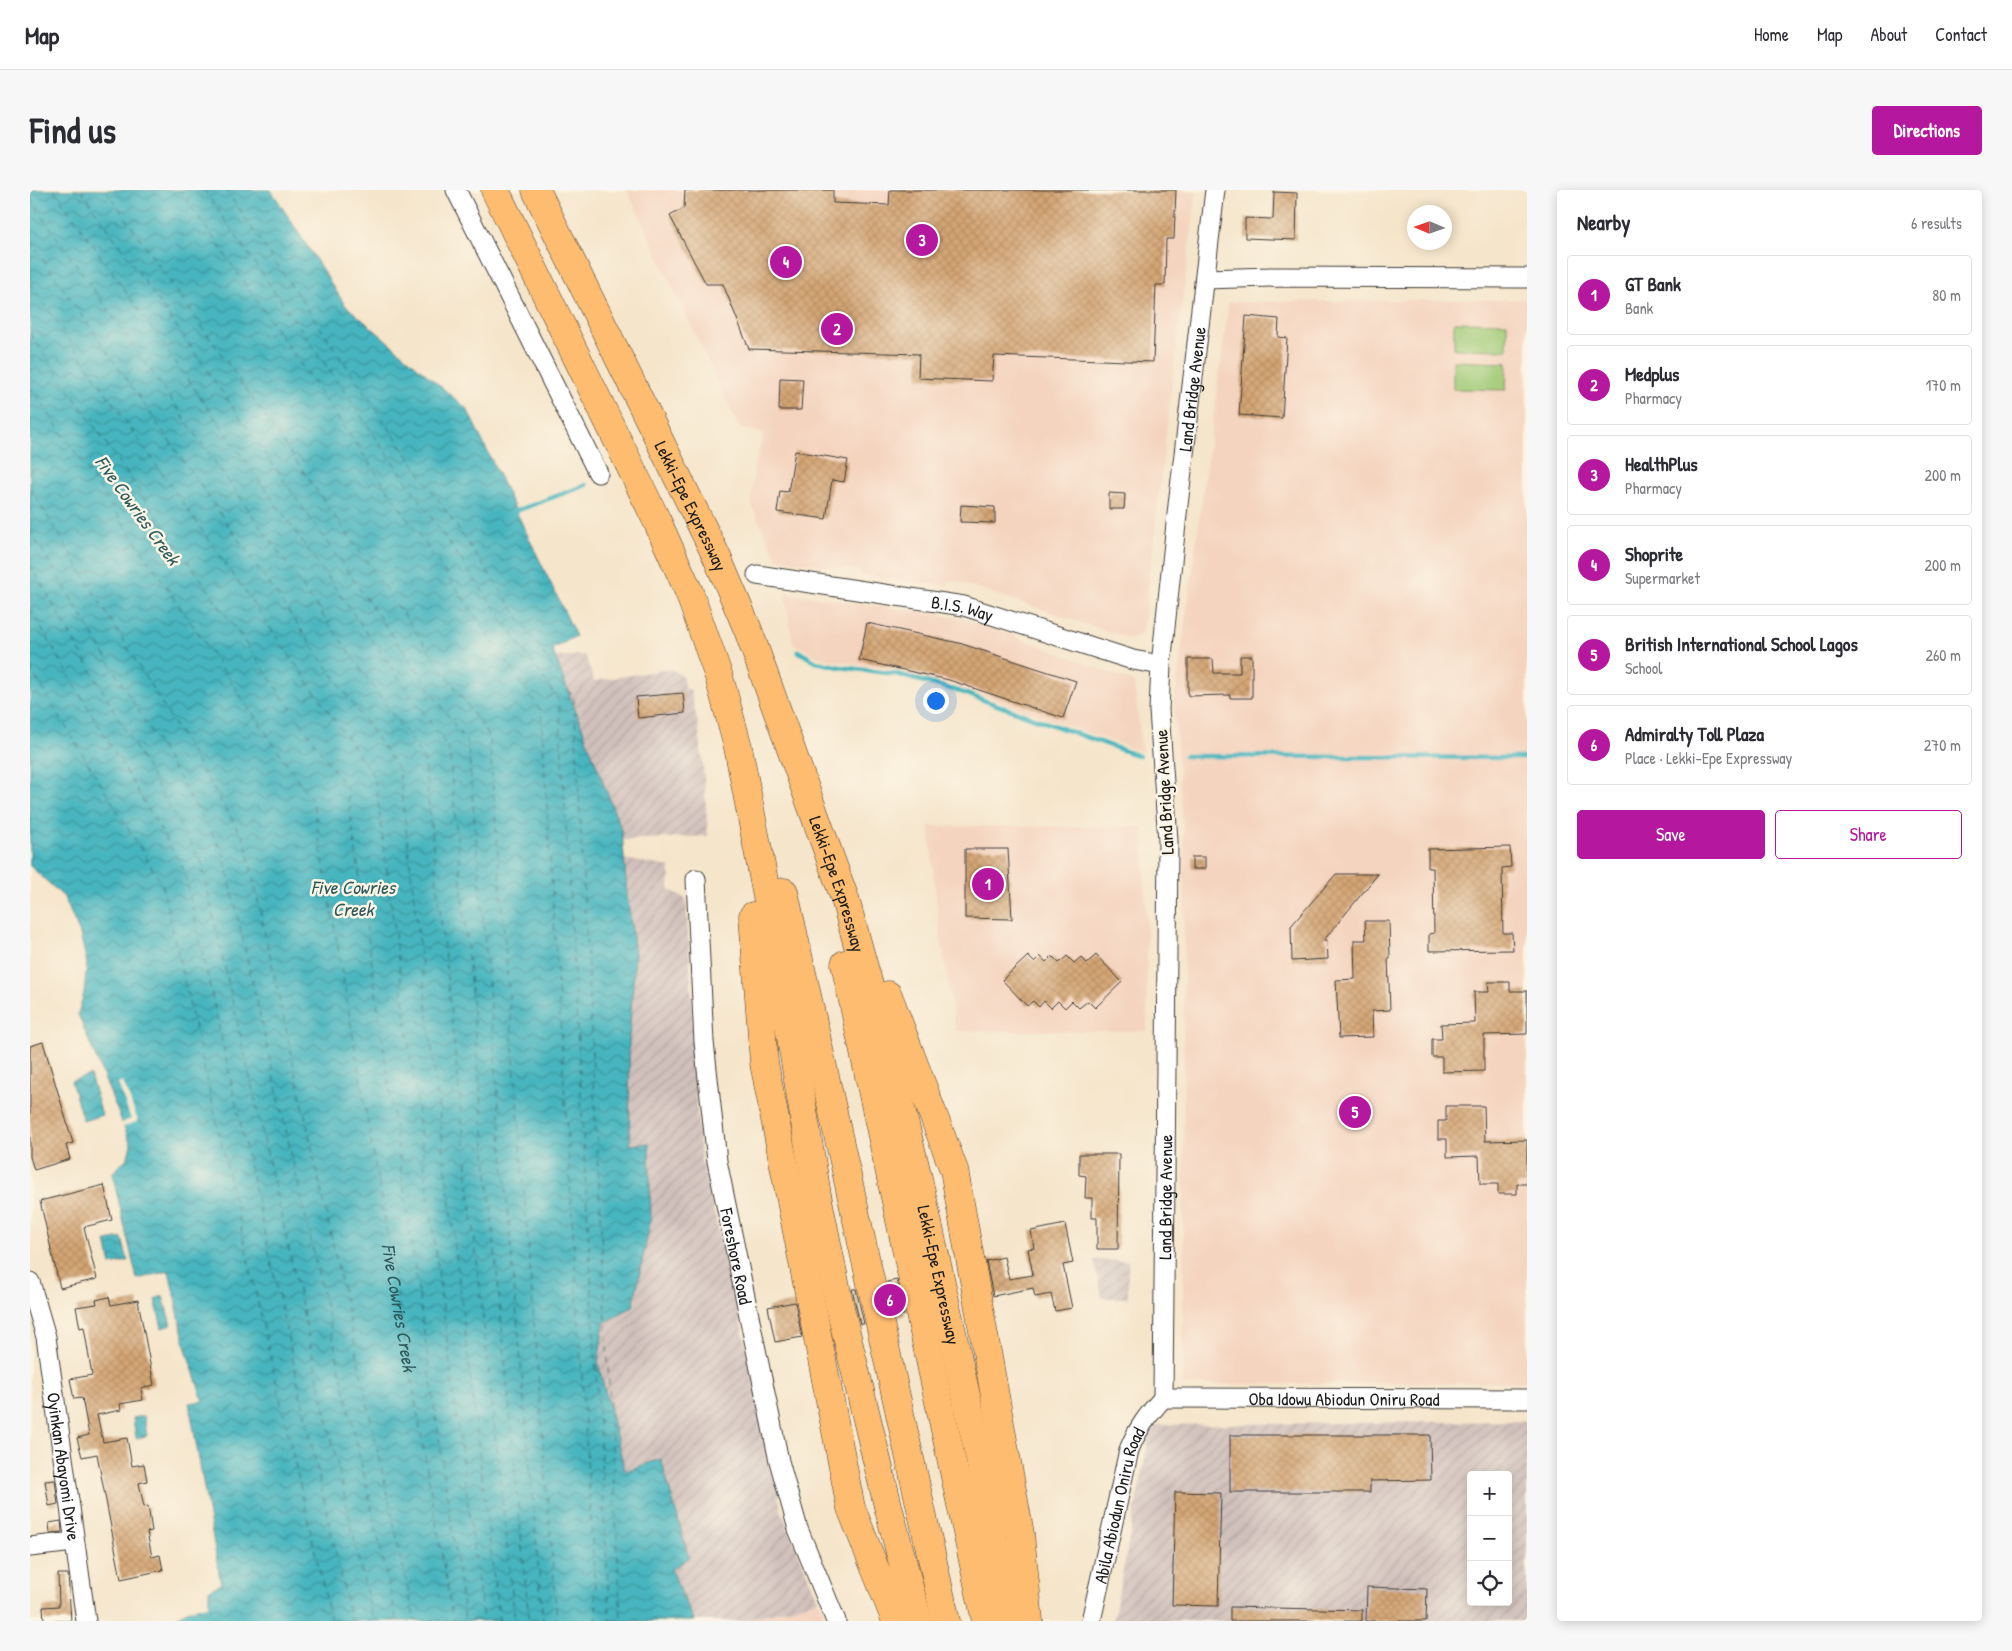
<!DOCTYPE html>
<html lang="en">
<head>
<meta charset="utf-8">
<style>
	body { margin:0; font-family:"Patrick Hand",sans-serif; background:#f7f7f7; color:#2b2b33 }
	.controls { position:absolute; right:15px; bottom:15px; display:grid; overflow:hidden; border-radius:5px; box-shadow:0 2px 12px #0003 }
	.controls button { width:45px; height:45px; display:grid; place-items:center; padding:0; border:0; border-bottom:1px solid #e1e1e2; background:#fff; color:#2b2b33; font:25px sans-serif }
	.compass { position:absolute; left:1377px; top:15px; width:45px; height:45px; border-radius:50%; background:#fff; box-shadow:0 2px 12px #0003; rotate:272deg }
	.you { position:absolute; left:905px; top:510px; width:18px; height:18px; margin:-12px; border:4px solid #fff; border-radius:50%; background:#1a73e8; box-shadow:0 0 0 8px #1a73e833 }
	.badge { display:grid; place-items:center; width:32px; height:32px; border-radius:50%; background:#b5179e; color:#fff; font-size:16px; font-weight:700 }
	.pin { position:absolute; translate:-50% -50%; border:2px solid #fff; box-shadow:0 1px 5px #0006 }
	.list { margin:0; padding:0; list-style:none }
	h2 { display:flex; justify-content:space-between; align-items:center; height:65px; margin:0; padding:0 20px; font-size:21px }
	h2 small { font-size:16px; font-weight:400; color:#7c7c81 }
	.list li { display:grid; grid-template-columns:32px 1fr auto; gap:15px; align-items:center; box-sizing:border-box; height:80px; margin:0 10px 10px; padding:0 10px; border:1px solid #e1e1e2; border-radius:5px }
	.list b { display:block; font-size:19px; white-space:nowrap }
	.list p { margin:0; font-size:16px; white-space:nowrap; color:#7c7c81 }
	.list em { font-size:16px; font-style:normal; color:#7c7c81 }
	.actions { display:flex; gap:10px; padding:15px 20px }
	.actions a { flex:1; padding:11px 0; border:1px solid #b5179e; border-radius:5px; text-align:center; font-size:18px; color:#b5179e }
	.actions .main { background:#b5179e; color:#fff }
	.icon { flex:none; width:28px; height:28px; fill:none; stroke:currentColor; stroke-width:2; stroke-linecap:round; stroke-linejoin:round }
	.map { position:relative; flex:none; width:1497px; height:1431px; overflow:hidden; border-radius:5px }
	header { display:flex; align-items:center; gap:30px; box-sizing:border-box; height:70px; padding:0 25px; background:#fff; border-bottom:1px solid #e1e1e2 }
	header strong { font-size:24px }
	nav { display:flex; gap:28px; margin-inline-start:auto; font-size:18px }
	.intro { display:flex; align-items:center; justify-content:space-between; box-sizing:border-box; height:120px; padding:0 30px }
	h1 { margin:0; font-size:35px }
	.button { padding:12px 22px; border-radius:5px; background:#b5179e; color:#fff; font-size:18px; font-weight:700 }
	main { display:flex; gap:30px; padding:0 30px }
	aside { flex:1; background:#fff; border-radius:5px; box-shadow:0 2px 12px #0003 }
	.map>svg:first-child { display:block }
	.built { fill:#f4d4bf }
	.industrial { fill:url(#industrial-furrows); fill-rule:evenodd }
	.pitch { fill:#a1cb78; stroke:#5e744a }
	.water { fill:url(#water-waves); stroke:#31686e }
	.pier { fill:#f5e5cb }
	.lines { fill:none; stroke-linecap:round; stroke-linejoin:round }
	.stream { stroke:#46b5bf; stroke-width:4.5 }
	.ferry { stroke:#2d595d; stroke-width:1; stroke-dasharray:6 5; stroke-linecap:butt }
	.building { fill:url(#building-cross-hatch) }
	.minor-casing { stroke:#3d3a36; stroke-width:21 }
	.highway-casing { stroke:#3d3a36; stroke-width:29 }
	.minor { stroke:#fff; stroke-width:19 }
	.highway { stroke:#fdbc70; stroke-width:28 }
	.labels { text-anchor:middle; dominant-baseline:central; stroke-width:5; stroke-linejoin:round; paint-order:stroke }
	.street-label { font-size:18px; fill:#1c1c1c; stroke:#fcf5e5 }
	.water-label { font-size:19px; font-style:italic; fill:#2d595d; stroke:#fcf5e5 }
</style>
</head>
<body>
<header>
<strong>Map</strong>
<nav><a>Home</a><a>Map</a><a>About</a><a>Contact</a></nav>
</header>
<div class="intro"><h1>Find us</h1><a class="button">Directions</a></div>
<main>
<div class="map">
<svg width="1497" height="1431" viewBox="0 0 1497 1431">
	<defs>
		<pattern id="industrial-furrows" width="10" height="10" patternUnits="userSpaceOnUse" patternTransform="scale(1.25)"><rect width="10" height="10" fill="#d0c0bb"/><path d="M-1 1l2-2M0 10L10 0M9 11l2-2" fill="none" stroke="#b2a4a0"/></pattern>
		<pattern id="water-waves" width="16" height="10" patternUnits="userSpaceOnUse" patternTransform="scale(1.25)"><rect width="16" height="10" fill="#46b5bf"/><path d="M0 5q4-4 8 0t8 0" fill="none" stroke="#3a929a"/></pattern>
		<pattern id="building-cross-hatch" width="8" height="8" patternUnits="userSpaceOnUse" patternTransform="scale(1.25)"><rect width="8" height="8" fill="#d4a574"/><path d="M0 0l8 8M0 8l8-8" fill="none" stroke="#b58d64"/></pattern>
	</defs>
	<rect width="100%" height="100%" fill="#fcf5e5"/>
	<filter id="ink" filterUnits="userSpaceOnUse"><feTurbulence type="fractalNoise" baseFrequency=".02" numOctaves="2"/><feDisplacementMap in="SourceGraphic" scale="10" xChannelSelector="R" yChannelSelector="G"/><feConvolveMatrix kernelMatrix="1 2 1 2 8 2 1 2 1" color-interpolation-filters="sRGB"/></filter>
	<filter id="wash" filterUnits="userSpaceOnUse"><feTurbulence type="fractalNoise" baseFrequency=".0096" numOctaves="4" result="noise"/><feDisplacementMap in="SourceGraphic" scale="20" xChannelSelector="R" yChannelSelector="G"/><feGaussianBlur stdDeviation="1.12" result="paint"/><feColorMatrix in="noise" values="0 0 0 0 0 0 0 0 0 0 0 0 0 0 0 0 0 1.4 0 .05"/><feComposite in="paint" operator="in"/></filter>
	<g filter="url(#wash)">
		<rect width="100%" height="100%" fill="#f5e5cb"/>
		<g class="built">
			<path d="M597,0H1167L1143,183L1113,443L1100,449L926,391H918V396L909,395L831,385L829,381L747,369L723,318L721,309L724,278L734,243L710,239Z"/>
			<path d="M1497,109V1192L1153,1195L1154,652L1144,513L1199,112Z"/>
			<path d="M755,403L923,427L977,443L1104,492L1112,562L931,497L863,480L792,469L763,454Z"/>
			<path d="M899,636L1113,637L1117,737V841H926L909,737Z"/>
			<path d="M788,1410L796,1431H713Z"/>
		</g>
		<g class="industrial">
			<path d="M555,465L564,491L640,479L652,485L655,499H660L668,534L673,574L678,646L593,650L592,642L524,467Z"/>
			<path d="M594,669L640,677L639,699L656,709L662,808L663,872L671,969L722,1180L752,1323L788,1410L713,1431H664L641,1379L631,1269L595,1281L568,1173L574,1133L618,953L600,955L599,851L605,764Z"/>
			<path d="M1064,1070L1098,1071V1108H1072Z"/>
			<path d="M1497,1231V1431H1083L1120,1243L1126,1235ZM1441,1285H1478V1412H1441Z"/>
		</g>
		<g class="pitch">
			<path d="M1424,132L1477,133V160L1424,159Z"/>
			<path d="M1423,171L1477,173L1476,200L1423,199Z"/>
		</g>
		<g class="water">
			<path d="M0,0H241L315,115L437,219L546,446L522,459L592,642L597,703L605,764L599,851L600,955L619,953L621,1029L603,1116L574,1133L568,1173L595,1281L631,1269L659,1368L641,1379L664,1431H141C152,1421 165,1418 179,1415V1400L191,1394L159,1213L173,1211L156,1159L139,1081L107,1089L82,983L98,967L101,954L48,824L54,803L57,773L50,744L34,707L0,676Z"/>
			<path d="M60,885L72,925L53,931L41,891Z"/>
			<path d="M92,1048L98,1071L81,1075L76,1051Z"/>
			<path d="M133,1106L141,1135L132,1138L125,1109Z"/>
			<path d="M114,1226L117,1246L106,1248L103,1228Z"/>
		</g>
		<path class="pier" d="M93,892L108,931L93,937L92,933L101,929L88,893Z"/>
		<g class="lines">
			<g class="stream">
				<path d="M486,321L556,295"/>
				<path d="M768,461L786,472L810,477L866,484L931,502L1109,566"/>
				<path d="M1155,566L1497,568"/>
			</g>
			<g class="ferry">
				<path d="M24,0L419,559L499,1431"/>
				<path d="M51,0L438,554L513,1431"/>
				<path d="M76,0L459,546L527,1431"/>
				<path d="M150,0L511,521L567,1431"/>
				<path d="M174,0L529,511L580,1431"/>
				<path d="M196,0L544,508L591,1431"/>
				<path d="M0,9L394,569L485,1431"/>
				<path d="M0,51L369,580L469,1431"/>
				<path d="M0,94L345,588L453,1431"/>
				<path d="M0,144L317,599L435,1431"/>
				<path id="s1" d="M0,196L283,612L423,1431"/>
				<path d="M0,297L215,651L385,1431"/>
				<path d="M0,340L193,662L367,1431"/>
				<path d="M0,374L171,672L343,1431"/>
				<path d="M0,419L154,680L321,1431"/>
				<path d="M0,478L132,694L301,1431"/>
			</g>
		</g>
		<g id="blocks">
			<g class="building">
				<path d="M655,0H803V13L859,15L860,0H1146L1144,49H1136L1135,95H1126L1123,172L964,166L962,191L910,189L888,188L889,164L719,159L693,94H676L640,26L654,18Z"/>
				<path d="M1244,2L1267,3L1266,50L1215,48V28L1243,29Z"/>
				<path d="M1216,126L1249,129L1248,147L1257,148L1252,228L1209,225Z"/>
				<path d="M750,188L773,189L771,220H749Z"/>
				<path d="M765,261L818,270L814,292L802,290L796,329L747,322L750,301L758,302Z"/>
				<path d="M1079,303L1095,304L1094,319H1079Z"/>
				<path d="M931,315L965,317V333L930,332Z"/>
				<path d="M837,433L929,453L1046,491L1033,528L919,490L829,470Z"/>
				<path d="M1210,466H1222V508H1200V505L1158,506V469H1183L1184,483H1210Z"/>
				<path d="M653,503L655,523L608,528L606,507Z"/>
				<path d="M1480,657L1481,677L1472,678L1473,743H1482L1483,760L1399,761V744L1404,743L1403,678H1398V659Z"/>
				<path d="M935,659H978L982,729L935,728Z"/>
				<rect x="1162" y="667" width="13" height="12"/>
				<path d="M1306,684H1348L1294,750H1297L1298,769L1262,771L1261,736Z"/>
				<path d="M1335,731H1359L1360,769H1358L1360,820L1342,821L1343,847L1309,848L1306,790L1325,789L1324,750H1336Z"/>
				<path d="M1066,765L1092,792L1065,818L1058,811L1049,818L1042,811L1035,818L1028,811L1021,818L1014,811L1009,817L1003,811L997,816L972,790L998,766L1004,772L1010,766L1016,772L1022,766L1029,773L1037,766L1044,773L1051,767L1057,773Z"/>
				<path d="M1458,792H1480V801H1497V844L1454,845V881L1412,882V867H1402V849H1412L1411,834L1445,833L1444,802H1459Z"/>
				<path d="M13,852L43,953L36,955L40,969L4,980L0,967V856Z"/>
				<path d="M1416,916H1454L1455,951L1497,950V994H1487V1004H1468V994H1450L1449,966L1417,967V949H1408V931H1416Z"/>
				<path d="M1049,964H1089L1088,1059H1067V1028H1062V1008H1055L1056,986L1049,985Z"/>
				<path d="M74,995L82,1030L54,1037L67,1089L30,1098L10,1011Z"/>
				<path d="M1035,1034L1043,1073L1033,1075L1042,1118L1025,1121L1021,1104L1005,1107L1003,1098L963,1106L956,1071L974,1067L979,1089L1003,1085L998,1059L1004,1058L1001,1041Z"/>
				<path d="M867,1090L874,1125L864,1127L857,1092Z"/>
				<path d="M822,1099H826L834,1134H830Z"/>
				<path d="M79,1107L81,1115L108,1110L124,1195L111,1198L113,1210L90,1214L91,1220L67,1225L73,1252L97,1248L102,1276L114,1274L117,1291L109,1293L114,1317L118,1316L122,1341L117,1342L122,1367L130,1365L133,1380L91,1389L67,1264L52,1267L47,1248L59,1245L52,1208L44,1209L40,1189L62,1185L54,1137L50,1138L46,1117L67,1114L66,1110Z"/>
				<path d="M765,1112L772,1147L745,1152L738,1117Z"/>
				<path d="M1200,1245H1400L1401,1290L1340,1291V1302H1200Z"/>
				<path d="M25,1290L28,1314L19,1316L15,1291Z"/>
				<path d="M1145,1302L1191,1303L1188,1416L1142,1415Z"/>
				<path d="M31,1331L32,1342L20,1343L19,1333Z"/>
				<path d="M28,1384H38L41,1431H14L13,1417L29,1416Z"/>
				<path d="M1337,1397L1397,1399L1396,1431H1336Z"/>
				<path d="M1200,1417L1332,1420V1431H1200Z"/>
			</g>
		</g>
	</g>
	<g filter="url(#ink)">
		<use href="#blocks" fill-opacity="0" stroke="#3d3a36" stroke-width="1"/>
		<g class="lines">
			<defs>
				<g id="minor">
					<path d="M426,0L568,283"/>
					<path d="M1175,89L1241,87L1497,88"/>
					<path id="s2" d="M727,385L934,416L1103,470L1131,475"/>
					<path id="s3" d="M666,689L674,852L687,971L749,1271L768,1339L806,1431"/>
					<path id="s4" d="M0,1092L16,1147L56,1431"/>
					<path id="s5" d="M1133,1208L1138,651L1129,520L1131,475L1148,315L1185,0"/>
					<path id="s6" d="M1133,1208L1497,1209"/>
					<path d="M0,1357L44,1352"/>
					<path id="s7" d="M1061,1431L1099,1260C1107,1239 1118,1225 1133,1208"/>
				</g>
				<g id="highway">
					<path d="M465,0L627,331L659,402L689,487L708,557L741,727L787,1005L811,1122L858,1316L888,1431"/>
					<path id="s8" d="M506,0L686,365L718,440L815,709L851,838L888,988L950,1269L976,1431"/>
					<path d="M754,702L916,1431"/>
					<path d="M723,726L734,873L821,1318L866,1431"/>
					<path d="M815,774L956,1431"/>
					<path d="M858,805L924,980L990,1344L999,1431"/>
				</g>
			</defs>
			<use href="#minor" class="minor-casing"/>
			<use href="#highway" class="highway-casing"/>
			<use href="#minor" class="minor"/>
			<use href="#highway" class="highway"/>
		</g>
	</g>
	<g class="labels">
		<g class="street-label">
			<text stroke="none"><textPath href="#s5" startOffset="1011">Land Bridge Avenue</textPath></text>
			<text stroke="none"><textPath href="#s8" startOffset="352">Lekki-Epe Expressway</textPath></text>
			<text stroke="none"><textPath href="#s2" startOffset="208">B.I.S. Way</textPath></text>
			<text transform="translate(1134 602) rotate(-93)">Land Bridge Avenue</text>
			<text stroke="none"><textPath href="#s8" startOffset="758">Lekki-Epe Expressway</textPath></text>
			<text stroke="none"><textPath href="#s5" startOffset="201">Land Bridge Avenue</textPath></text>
			<text stroke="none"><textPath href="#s3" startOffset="380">Foreshore Road</textPath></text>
			<text stroke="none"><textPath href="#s8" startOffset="1162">Lekki-Epe Expressway</textPath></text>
			<text stroke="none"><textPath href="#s6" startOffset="181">Oba Idowu Abiodun Oniru Road</textPath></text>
			<text stroke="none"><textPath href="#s4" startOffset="188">Oyinkan Abayomi Drive</textPath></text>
			<text stroke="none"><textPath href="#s7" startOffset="119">Abila Abiodun Oniru Road</textPath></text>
		</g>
		<g class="water-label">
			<text transform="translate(108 320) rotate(54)">Five Cowries Creek</text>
			<text x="323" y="697">Five Cowries<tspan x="323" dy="22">Creek</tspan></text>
			<text stroke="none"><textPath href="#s1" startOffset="1016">Five Cowries Creek</textPath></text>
		</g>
	</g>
</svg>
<div class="controls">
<button>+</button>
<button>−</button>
<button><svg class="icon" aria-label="locate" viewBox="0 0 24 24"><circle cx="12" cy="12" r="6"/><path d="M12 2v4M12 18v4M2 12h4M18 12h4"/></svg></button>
</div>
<svg class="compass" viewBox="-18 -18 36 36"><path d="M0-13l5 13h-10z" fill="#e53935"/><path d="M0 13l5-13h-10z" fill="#7c7c81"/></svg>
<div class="you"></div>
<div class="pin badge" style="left:958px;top:694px">1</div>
<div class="pin badge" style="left:807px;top:139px">2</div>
<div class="pin badge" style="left:892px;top:50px">3</div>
<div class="pin badge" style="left:756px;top:72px">4</div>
<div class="pin badge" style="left:1325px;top:922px">5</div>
<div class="pin badge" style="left:860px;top:1110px">6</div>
</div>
<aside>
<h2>Nearby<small>6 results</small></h2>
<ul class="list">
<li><span class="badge">1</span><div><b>GT Bank</b><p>Bank</p></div><em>80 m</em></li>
<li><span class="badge">2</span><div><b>Medplus</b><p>Pharmacy</p></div><em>170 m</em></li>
<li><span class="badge">3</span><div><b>HealthPlus</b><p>Pharmacy</p></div><em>200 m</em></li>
<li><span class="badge">4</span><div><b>Shoprite</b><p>Supermarket</p></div><em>200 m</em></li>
<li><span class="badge">5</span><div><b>British International School Lagos</b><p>School</p></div><em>260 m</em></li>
<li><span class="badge">6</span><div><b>Admiralty Toll Plaza</b><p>Place · Lekki-Epe Expressway</p></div><em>270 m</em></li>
</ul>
<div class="actions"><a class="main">Save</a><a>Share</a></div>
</aside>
</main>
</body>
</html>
